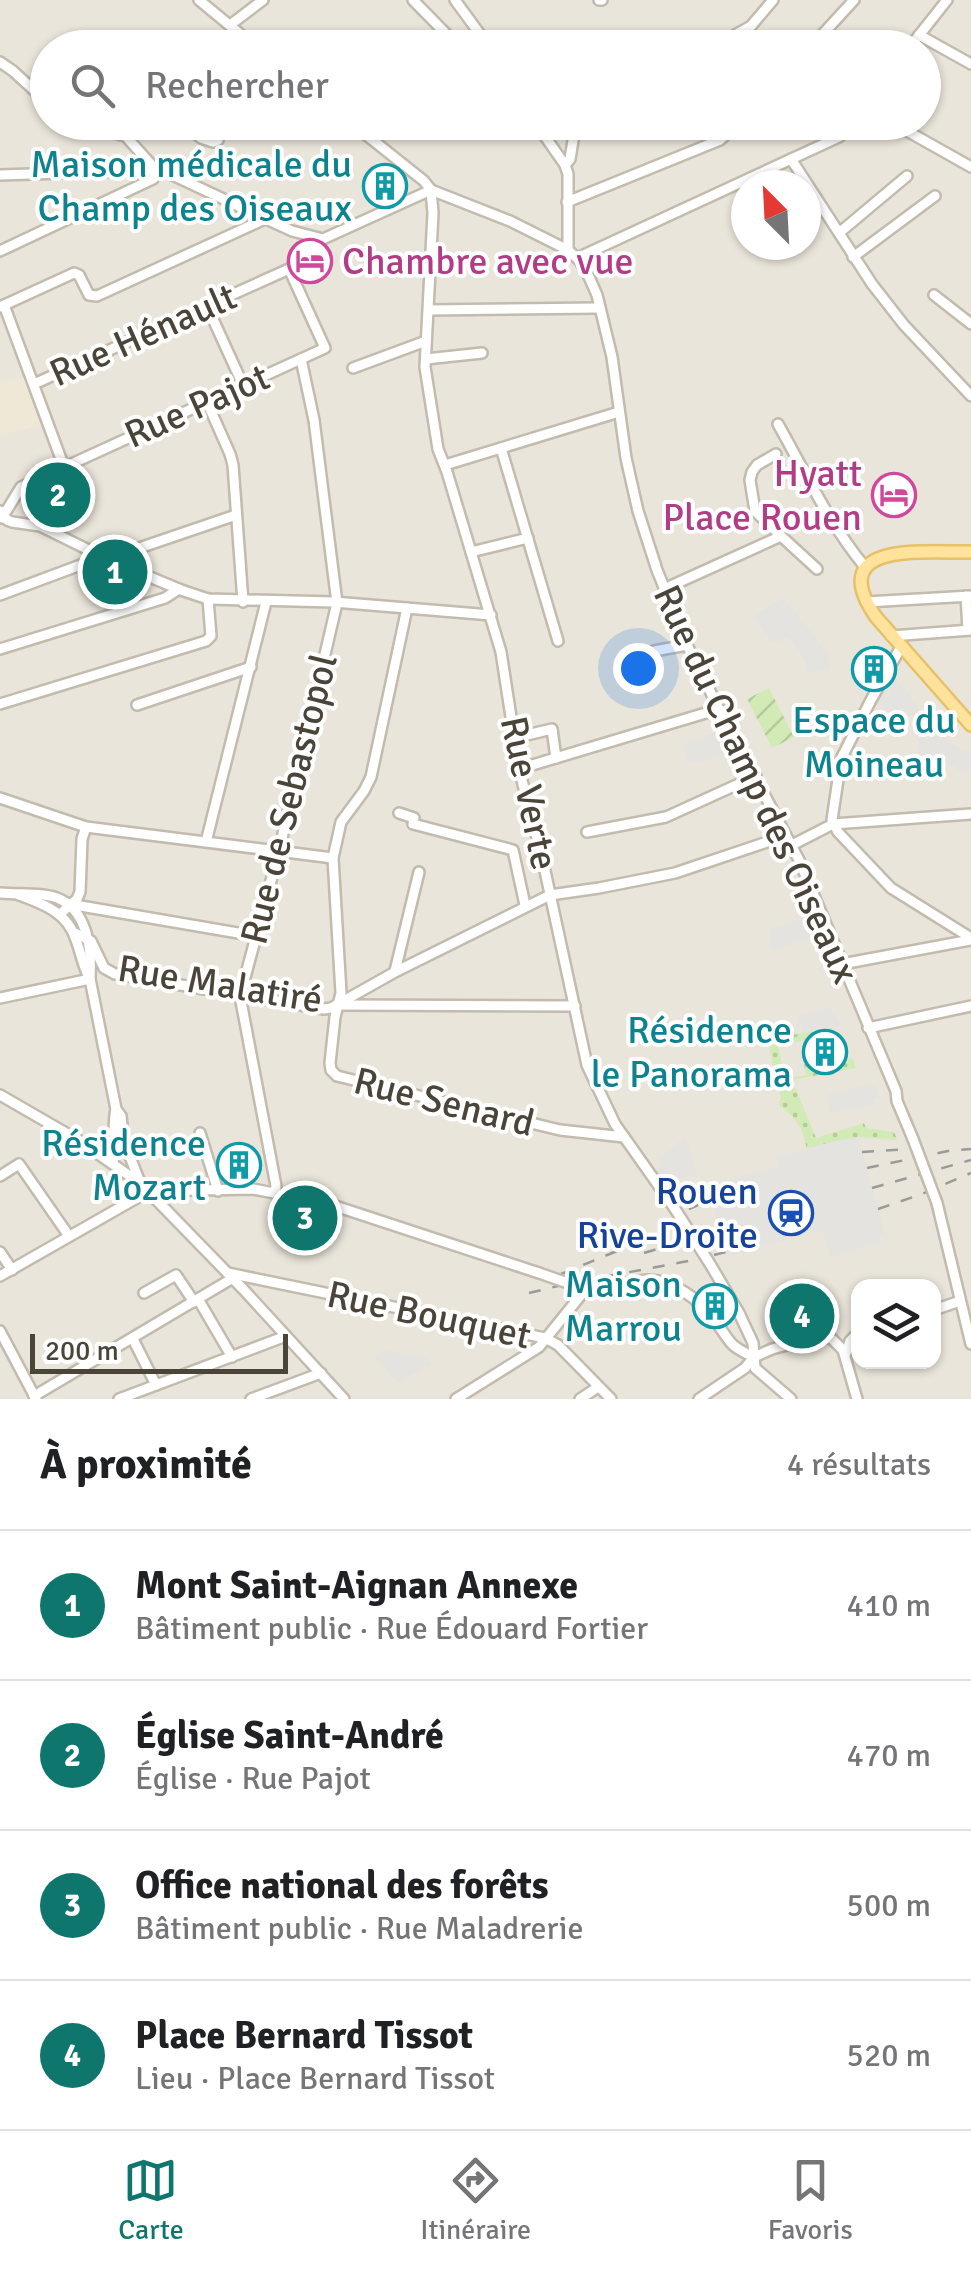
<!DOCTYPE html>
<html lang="fr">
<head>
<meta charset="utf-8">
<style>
	body { margin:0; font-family:Signika,sans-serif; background:#f2f2f2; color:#202124 }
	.controls { position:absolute; right:30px; bottom:30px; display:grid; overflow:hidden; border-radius:20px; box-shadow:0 2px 8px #0004 }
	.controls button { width:90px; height:90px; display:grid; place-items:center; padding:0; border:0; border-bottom:2px solid #e0e0e0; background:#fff; color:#202124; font:50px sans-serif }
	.compass { position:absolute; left:731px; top:170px; width:90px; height:90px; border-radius:50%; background:#fff; box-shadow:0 2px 8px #0004; rotate:336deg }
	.scale { position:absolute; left:30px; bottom:25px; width:258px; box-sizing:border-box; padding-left:10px; border:5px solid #4b4439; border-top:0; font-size:28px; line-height:35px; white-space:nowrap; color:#4b4439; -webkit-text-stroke:8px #fff; paint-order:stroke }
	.you { position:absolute; left:638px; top:668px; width:35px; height:35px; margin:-25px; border:8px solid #fff; border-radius:50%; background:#1a73e8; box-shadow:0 0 0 15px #1a73e833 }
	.badge { display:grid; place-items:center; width:65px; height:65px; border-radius:50%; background:#0f766e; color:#fff; font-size:32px; font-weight:700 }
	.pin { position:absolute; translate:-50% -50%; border:5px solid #fff; box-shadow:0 2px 10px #0006 }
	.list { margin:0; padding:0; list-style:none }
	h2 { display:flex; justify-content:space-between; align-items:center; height:130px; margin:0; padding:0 40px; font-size:42px }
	h2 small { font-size:32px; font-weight:400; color:#757577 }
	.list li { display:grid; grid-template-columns:65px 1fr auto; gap:30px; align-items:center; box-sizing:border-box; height:150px; padding:0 40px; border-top:2px solid #e0e0e0 }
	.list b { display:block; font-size:38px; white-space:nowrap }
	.list p { margin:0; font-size:32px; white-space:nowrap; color:#757577 }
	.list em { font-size:32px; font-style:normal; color:#757577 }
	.icon { flex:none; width:55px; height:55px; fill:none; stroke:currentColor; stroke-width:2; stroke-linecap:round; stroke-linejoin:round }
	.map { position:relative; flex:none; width:971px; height:1399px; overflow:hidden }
	.search { position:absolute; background:#fff; box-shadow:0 2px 8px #0004; left:30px; right:30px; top:30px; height:110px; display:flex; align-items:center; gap:25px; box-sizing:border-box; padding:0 35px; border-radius:55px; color:#757577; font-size:38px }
	.sheet { height:730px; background:#fff }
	nav { display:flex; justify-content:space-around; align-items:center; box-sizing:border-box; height:140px; border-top:2px solid #e0e0e0; background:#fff; font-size:28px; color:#757577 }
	nav a { display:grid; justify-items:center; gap:5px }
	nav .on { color:#0f766e }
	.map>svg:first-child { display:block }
	.residential { fill:#eae5da; fill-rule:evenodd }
	.education { fill:#efe8d6 }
	.grass { fill:url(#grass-dots) }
	.garden { fill:url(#garden-furrows) }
	.parking { fill:#e5e3e0 }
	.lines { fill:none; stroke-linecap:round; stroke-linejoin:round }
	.minor-casing { stroke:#c2bbae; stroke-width:14 }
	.major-casing { stroke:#e6c16a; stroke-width:16 }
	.minor { stroke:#fff; stroke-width:9 }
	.major { stroke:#ffe39c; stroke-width:11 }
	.rail { stroke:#9a9a9a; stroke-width:2.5; stroke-dasharray:12 12; stroke-linecap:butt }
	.minor-bridge-casing { stroke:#c2bbae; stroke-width:14; stroke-linecap:butt }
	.minor-bridge { stroke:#fff; stroke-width:9 }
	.labels { text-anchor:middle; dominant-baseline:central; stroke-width:8; stroke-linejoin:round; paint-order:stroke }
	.culture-label { font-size:38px; fill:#0d838f; stroke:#fff; text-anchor:end }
	.hotel-label { font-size:38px; fill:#b23c85; stroke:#fff; text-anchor:start }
	.street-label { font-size:38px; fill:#4b4439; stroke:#fff }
	.transit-label { font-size:38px; fill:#164399; stroke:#fff; text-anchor:end }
</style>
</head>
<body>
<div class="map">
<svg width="971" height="1399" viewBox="0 0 971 1399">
	<defs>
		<pattern id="grass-dots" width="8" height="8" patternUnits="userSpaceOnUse" patternTransform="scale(2.5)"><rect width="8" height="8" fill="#d2eab5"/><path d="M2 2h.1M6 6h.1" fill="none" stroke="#b6ca9c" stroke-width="1.8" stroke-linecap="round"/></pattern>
		<pattern id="garden-furrows" width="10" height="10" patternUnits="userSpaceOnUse" patternTransform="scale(2.5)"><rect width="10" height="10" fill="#d2eab5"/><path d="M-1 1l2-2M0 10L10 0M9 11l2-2" fill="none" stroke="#b6ca9c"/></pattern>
	</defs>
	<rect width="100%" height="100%" fill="#f6f3ec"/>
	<path class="residential" d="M0,0H971V1399H0ZM48,48H924V122H48ZM746,185H806V245H746ZM858,1286H934V1362H858Z"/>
	<path class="education" d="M27,377L44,425L0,435V382Z"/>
	<g class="grass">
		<path d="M832,1028L835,1034L778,1046L785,1079L806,1075L804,1064L813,1063L814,1066L828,1063L830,1066L848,1062L847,1059L852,1058L856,1068L776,1083L768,1039Z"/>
		<path d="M795,1087L816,1138L864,1123L866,1128L894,1132L897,1139L896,1140L858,1137L807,1149C801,1125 798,1120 779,1105L781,1097L778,1089Z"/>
	</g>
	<path class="garden" d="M769,688L794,737L772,748L747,699Z"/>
	<g class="parking">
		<path d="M784,598L828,653L831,668L807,674L805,661L787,637L779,642L777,640L772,643L752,616Z"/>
		<path d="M896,678L919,708L914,715L896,717L876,701L882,690L888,693Z"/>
		<path d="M929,718L939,726L947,722L956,732L945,740L963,750L971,751V770L956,772L955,766H948V763L920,767L916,725L924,724Z"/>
		<path d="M723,729L730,752L696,764L695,762L689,763L683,744Z"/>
		<path d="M807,917L814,937L773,951L768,929Z"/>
		<path d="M829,1007L831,1011L834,1010L841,1026L802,1033L798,1016Z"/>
		<path d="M868,1085H876L879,1092L880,1097L874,1099L875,1105L830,1114L827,1094Z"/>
		<path d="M858,1137L885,1236L879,1238L880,1243L830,1257L823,1231L812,1233L807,1230L804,1222L784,1228L787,1240L727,1257L711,1198L716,1196L713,1187L715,1184L778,1166L776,1157L827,1143Z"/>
		<path d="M684,1138L688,1143L697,1174L667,1183L657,1169L662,1165L658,1159Z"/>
		<path d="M383,1350L426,1358L431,1365L398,1382L375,1357Z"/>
	</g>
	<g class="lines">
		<defs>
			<g id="minor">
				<path d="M199,0L257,48"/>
				<path d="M413,0L460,48"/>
				<path d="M455,0L490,48"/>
				<path d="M599,0H602"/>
				<path d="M230,25L263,0"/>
				<path d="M919,35L971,64"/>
				<path d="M227,48L248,40"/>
				<path d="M712,48L751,26L773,0"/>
				<path d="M810,48L854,0"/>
				<path d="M909,48L947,0"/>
				<path d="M0,62L13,71L48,103"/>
				<path d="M76,122L121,135"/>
				<path d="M182,122L201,138L213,142L218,140L219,134L217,122"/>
				<path d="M350,122L424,181L431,190"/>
				<path d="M535,122L565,165"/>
				<path d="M891,122L971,167"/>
				<path d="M791,159L872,284L904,325L971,396"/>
				<path d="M0,175L156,170L168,173L292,231L323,239L431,190"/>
				<path d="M431,190L510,221L568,250L580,261L589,277L597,295L612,357L626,458L638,511L657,570L687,645L719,709L799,860L896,1091L897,1101L913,1139"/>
				<path d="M431,190L433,213L425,367L438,449L447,472L501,652L519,769L542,857L587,1065L615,1124L675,1209"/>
				<path d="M567,202L720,140L740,122"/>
				<path d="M839,233L907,176"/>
				<path d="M568,250V174L565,165L570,159L576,122"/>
				<path d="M0,251L153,179L156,170L113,122"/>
				<path d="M853,257L935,196"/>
				<path d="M577,258L839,137L850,122"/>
				<path d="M934,295L971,324"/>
				<path d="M4,305L64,467"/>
				<path d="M207,306L243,385"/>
				<path d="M0,307L74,273L79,275L89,295L97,296L265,219"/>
				<path d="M429,310L599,308"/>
				<path d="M426,359L482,353"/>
				<path d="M353,368L426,341"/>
				<path d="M34,384L289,269L323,239"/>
				<path d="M207,402L230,454L233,465L243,602"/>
				<path d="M778,424C805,472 830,525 865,567"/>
				<path d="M501,448L558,641"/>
				<path d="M776,454L757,465L752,472L750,480L755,511L781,536"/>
				<path d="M445,465L619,412"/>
				<path d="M0,511L7,520L12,522L40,526L107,559L181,590L208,599L334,602L491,615"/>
				<path d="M2,518L21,487L325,348L289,269"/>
				<path d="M471,552L528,538"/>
				<path d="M107,559L236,515"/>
				<path d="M664,589L781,536L817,569"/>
				<path d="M0,595L102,557"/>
				<path d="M966,596L968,630"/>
				<path d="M866,602L971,596"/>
				<path d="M407,608L371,777L364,791L341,822L333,858L341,993L335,1017L330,1063L331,1070L337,1076L560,1130L624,1137"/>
				<path d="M891,636L971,630"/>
				<path d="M901,647L871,700L841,759L832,820L838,832L891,888L971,938"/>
				<path d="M0,649L165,598L179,589"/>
				<path d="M654,655V651L687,645"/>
				<path d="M0,704L206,641L211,636L208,599"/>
				<path d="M137,705L251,667"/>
				<path d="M514,738L552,729L556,758"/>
				<path d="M519,769L719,709"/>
				<path d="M0,798L86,827L333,858"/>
				<path d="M399,813L414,818L413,824L513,850L525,905"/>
				<path d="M587,832L666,817L756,776"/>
				<path d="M206,842L266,602"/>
				<path d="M790,846L833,824L971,814"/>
				<path d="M0,893C18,895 40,892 57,898C87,909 92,949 90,977"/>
				<path d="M19,895C44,904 68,913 76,940C81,953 83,967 90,979L116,1109L121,1116L124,1141L139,1180"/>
				<path d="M69,904L256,936"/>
				<path d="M60,914L77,899L80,892L82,839L86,827"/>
				<path d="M75,933L91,941L104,968L115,974L324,1009L331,1008L395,972L550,895L599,888L675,873L785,836"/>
				<path d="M842,964L971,940"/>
				<path d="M395,971L419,872"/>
				<path d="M0,998L90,979"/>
				<path d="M337,1005L575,1006"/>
				<path d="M868,1028L971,1006"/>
				<path d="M0,1095L78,1140L140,1183L243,1289L344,1399"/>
				<path d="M200,1133L218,1191"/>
				<path d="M113,1163C116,1145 112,1126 116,1109"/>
				<path d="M0,1176L19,1164L69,1236"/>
				<path d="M149,1191L253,1189L326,1203L539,1273"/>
				<path d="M275,1193L276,1186L240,996L279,851L337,603L314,420L301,359"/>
				<path d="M937,1203L971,1344"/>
				<path d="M0,1252L12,1270"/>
				<path d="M710,1264L739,1313L753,1343L755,1368L791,1399"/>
				<path d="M228,1273L545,1338L558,1345L611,1399"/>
				<path d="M0,1276L149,1191"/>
				<path d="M582,1288L585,1290C606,1289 627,1281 648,1280C674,1280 699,1300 714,1319C721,1328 726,1338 733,1345C739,1350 747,1354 754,1357"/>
				<path d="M144,1293L176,1275L194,1302"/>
				<path d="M198,1299L232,1357"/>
				<path d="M934,1310L960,1301"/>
				<path d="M0,1331L36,1399"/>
				<path d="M133,1339L156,1385"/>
				<path d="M846,1353L850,1341L858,1333"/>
				<path d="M34,1396L233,1278"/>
				<path d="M119,1399L286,1336"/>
				<path d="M251,1399L321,1373"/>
				<path d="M456,1399L539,1347L585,1290"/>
				<path d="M580,1399L598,1387"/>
				<path d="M699,1399L745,1368L754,1357L772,1349L820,1336L832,1339L843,1350L857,1399"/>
			</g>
			<path id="major" d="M971,552C925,553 823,540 876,617L971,725"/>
		</defs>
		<use href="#minor" class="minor-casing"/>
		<use href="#major" class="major-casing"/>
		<use href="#minor" class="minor"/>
		<use href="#major" class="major"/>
		<g class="rail">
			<path d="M862,1152L911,1149"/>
			<path d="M867,1168L948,1151L971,1149"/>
			<path d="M872,1188L971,1160"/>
			<path d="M689,1209L698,1205"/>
			<path d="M878,1209L922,1194L971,1173"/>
			<path d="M702,1236L720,1231"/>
			<path d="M644,1253L687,1240"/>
			<path d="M714,1255L726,1252"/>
			<path d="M561,1274L678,1226"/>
			<path d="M582,1281L699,1259"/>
			<path d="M529,1293L558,1286"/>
		</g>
		<defs>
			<g id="minor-bridge">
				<path d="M913,1139L937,1203"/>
				<path d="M675,1209L710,1264"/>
				<path d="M539,1273L582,1288"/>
			</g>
		</defs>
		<use href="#minor-bridge" class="minor-bridge-casing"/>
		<use href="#minor-bridge" class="minor-bridge"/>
	</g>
	<defs>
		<symbol id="building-ring" viewBox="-11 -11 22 22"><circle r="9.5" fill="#fff" stroke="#0f9aa8" stroke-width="1.5"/><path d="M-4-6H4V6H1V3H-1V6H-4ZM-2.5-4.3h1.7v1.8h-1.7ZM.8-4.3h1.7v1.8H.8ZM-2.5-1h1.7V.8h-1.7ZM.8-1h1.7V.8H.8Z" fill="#0f9aa8"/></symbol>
		<symbol id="hotel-ring" viewBox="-11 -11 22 22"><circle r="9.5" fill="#fff" stroke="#d1479c" stroke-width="1.5"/><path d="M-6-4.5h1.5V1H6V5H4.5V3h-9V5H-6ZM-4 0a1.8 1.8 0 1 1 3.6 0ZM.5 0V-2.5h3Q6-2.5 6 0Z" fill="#d1479c"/></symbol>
		<symbol id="station-ring" viewBox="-11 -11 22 22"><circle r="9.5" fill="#fff" stroke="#1a4fb4" stroke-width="1.5"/><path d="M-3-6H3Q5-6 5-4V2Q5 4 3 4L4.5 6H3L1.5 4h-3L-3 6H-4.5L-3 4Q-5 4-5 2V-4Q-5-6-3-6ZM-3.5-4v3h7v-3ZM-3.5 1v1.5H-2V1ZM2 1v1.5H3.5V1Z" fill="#1a4fb4"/></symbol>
	</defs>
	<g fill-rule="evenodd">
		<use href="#building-ring" x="360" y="161" width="50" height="50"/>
		<use href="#hotel-ring" x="285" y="236" width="50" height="50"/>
		<use href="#hotel-ring" x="869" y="470" width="50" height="50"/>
		<use href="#building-ring" x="849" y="644" width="50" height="50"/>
		<use href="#building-ring" x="800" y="1027" width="50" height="50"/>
		<use href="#building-ring" x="214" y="1140" width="50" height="50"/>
		<use href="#station-ring" x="766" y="1188" width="50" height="50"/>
		<use href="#building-ring" x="690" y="1281" width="50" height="50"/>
	</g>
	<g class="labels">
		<g class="culture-label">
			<text x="352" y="164">Maison médicale du<tspan x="352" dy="44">Champ des Oiseaux</tspan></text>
			<text x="874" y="720" text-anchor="middle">Espace du<tspan x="874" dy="44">Moineau</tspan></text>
			<text x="792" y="1030">Résidence<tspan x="792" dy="44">le Panorama</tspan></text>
			<text x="206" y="1143">Résidence<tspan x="206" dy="44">Mozart</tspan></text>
			<text x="682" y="1284">Maison<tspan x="682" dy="44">Marrou</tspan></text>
		</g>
		<g class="hotel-label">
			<text x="342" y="261">Chambre avec vue</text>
			<text x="862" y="473" text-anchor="end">Hyatt<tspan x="862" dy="44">Place Rouen</tspan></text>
		</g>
		<g class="street-label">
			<text transform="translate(143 335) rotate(-24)">Rue Hénault</text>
			<text transform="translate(197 406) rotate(-24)">Rue Pajot</text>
			<text transform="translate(756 784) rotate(65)">Rue du Champ des Oiseaux</text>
			<text transform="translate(529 793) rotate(78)">Rue Verte</text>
			<text transform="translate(289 799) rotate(-76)">Rue de Sebastopol</text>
			<text transform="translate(220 984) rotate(9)">Rue Malatiré</text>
			<text transform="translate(444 1102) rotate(14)">Rue Senard</text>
			<text transform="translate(429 1315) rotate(12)">Rue Bouquet</text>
		</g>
		<g class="transit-label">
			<text x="758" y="1191">Rouen<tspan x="758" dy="44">Rive-Droite</tspan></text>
		</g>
	</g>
</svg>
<div class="controls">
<button><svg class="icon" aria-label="layers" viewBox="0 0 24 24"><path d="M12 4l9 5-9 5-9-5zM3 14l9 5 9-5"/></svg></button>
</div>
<svg class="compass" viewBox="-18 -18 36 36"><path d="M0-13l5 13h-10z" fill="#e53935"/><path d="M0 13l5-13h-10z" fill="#757577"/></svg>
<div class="scale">200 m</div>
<div class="you"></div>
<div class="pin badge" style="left:115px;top:572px">1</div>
<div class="pin badge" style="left:58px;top:495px">2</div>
<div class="pin badge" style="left:305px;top:1218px">3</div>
<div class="pin badge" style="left:802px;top:1316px">4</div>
<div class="search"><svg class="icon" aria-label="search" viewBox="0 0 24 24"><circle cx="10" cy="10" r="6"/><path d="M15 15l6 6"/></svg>Rechercher</div>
</div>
<section class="sheet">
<h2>À proximité<small>4 résultats</small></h2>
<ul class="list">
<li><span class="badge">1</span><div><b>Mont Saint-Aignan Annexe</b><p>Bâtiment public · Rue Édouard Fortier</p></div><em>410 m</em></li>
<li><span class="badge">2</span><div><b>Église Saint-André</b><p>Église · Rue Pajot</p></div><em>470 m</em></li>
<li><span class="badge">3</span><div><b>Office national des forêts</b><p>Bâtiment public · Rue Maladrerie</p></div><em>500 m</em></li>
<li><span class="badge">4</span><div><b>Place Bernard Tissot</b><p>Lieu · Place Bernard Tissot</p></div><em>520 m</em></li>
</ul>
</section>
<nav>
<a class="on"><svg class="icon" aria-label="map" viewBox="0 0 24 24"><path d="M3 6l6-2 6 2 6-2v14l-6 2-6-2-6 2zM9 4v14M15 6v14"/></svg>Carte</a>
<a><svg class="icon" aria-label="directions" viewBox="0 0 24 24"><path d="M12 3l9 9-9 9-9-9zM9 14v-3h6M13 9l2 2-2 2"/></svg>Itinéraire</a>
<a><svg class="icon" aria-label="saved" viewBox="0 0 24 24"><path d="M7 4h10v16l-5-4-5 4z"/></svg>Favoris</a>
</nav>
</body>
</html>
